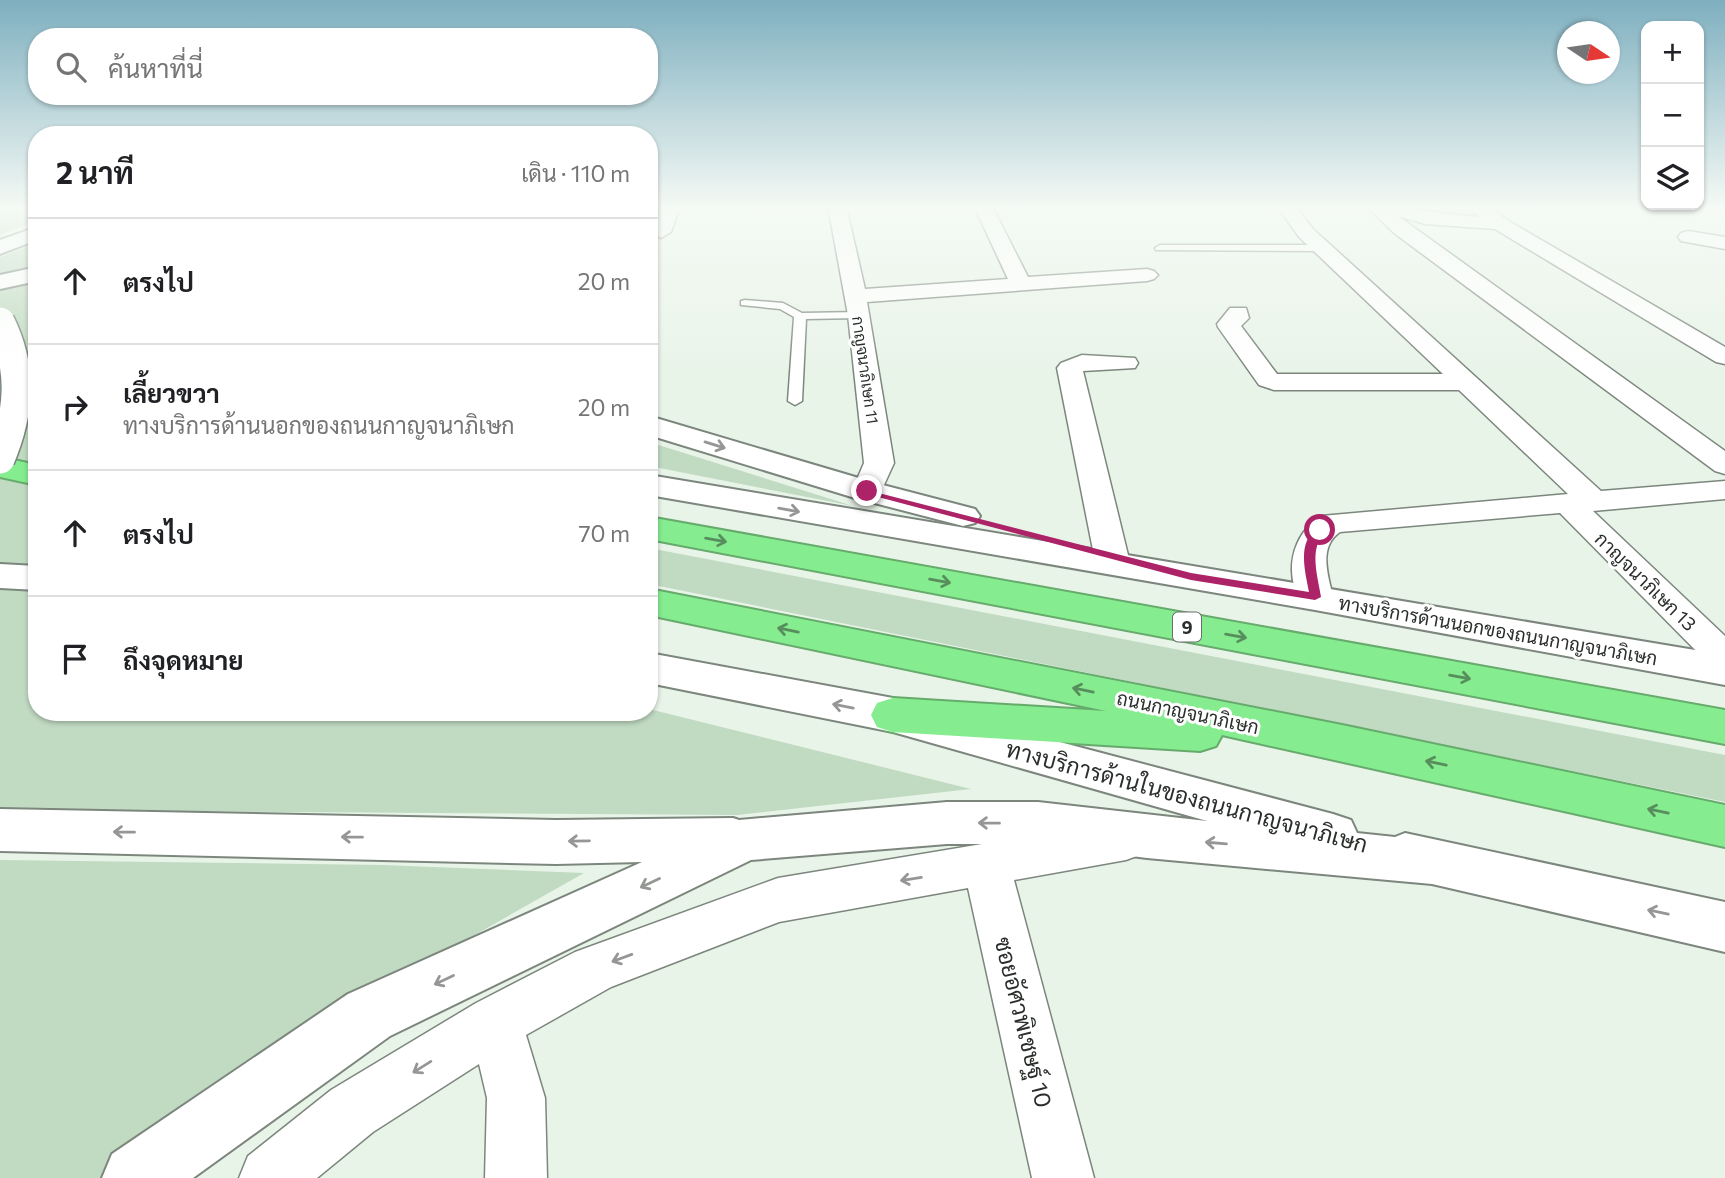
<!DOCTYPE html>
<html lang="th">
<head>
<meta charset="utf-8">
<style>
	body { margin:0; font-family:Commissioner,Sarabun,sans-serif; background:#f6f6f6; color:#202124 }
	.controls { position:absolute; right:21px; top:21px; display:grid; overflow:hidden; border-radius:14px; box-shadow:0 2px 5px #0004 }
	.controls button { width:63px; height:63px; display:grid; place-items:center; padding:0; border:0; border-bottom:2px solid #e0e0e0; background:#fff; color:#202124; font:35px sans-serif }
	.compass { position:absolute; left:1557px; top:21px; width:63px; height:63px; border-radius:50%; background:#fff; box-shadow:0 2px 5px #0004; rotate:103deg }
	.stop { position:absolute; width:21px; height:21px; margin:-16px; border:5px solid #ac2467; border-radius:50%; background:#fff }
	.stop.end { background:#ac2467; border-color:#fff; box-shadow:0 2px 7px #0008 }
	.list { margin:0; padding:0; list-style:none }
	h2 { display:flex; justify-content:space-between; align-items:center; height:91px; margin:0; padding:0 28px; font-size:30px }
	h2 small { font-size:23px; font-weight:400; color:#757577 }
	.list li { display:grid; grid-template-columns:46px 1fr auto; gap:21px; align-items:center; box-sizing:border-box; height:126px; padding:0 28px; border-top:2px solid #e0e0e0 }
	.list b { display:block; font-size:26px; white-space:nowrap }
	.list p { margin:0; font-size:23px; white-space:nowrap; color:#757577 }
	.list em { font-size:23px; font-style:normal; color:#757577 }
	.icon { flex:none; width:38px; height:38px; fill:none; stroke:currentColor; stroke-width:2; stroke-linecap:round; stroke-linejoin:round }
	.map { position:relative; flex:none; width:1725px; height:1178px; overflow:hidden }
	.search { position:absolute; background:#fff; box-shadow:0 2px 5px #0004; left:28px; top:28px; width:630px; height:77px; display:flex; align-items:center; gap:18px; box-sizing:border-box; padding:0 24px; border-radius:28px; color:#757577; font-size:26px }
	.panel { position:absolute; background:#fff; box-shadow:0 2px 5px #0004; left:28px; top:126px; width:630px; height:595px; border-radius:28px }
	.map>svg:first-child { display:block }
	.green { fill:#c1dac2 }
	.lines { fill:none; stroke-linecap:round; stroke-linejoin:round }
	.lane-casing { stroke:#7c867d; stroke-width:3 }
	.street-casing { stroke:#7c867d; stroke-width:3 }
	.secondary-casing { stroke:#7c867d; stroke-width:4 }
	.highway-casing { stroke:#66aa6c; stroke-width:4 }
	.lane { fill:#fff; fill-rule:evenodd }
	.street { fill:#fff; fill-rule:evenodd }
	.secondary { fill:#fff; fill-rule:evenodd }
	.highway { fill:#85ec8f; fill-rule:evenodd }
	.secondary-bridge-casing { stroke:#7c867d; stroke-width:32; stroke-linecap:butt }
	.secondary-bridge { stroke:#fff; stroke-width:29 }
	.oneway { stroke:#959795 }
	.oneway2 { stroke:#588e5d }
	.route { fill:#ac2467 }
	.labels { text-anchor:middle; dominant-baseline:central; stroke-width:6; stroke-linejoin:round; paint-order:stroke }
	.far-street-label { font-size:16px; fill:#2b2f2b; stroke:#fff }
	.shield { fill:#fff; stroke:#6b6d6b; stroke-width:2 }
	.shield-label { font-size:18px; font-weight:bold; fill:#2b2f2b }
	.street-label { font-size:19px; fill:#2b2f2b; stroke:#fff }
	.near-street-label { font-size:23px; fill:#2b2f2b; stroke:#fff }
</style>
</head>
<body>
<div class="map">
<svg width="1725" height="1178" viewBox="0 0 1725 1178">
	<rect width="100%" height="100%" fill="#e9f4e9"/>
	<g class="green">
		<path d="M0,206H37V220L0,235Z"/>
		<path d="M37,243V712H649V709L971,789L738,815L0,810V257Z"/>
		<path d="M649,442L853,506L649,466Z"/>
		<path d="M649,548L1725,755V802L649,584Z"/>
		<path d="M0,860L383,865L584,873L441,954L122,1178H0Z"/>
	</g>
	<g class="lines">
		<defs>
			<g id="lane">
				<path d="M1160,245H1323L1328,248L1323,251L1156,250L1155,248Z"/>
				<path d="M745,300L783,303L802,313L859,312L865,315L859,318L806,319L802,401L795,405L788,401L794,317L780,309L741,305V301Z"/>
			</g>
			<g id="street">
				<path d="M662,206H680L671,232L661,238L651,232Z"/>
				<path d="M828,206H846L865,289L1008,279L974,206H992L1028,277L1147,269L1154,271L1158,275L1154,279L1147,281L867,302L894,463L878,498L867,500L856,498L852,491L864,463L848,315Z"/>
				<path d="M1277,206H1295L1313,229L1601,491L1725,481V499L1593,511L1725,636V671L1712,667L1560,513L1340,532C1318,547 1328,575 1333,597L1327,605L1315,608L1303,605C1283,575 1291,535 1321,516L1568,494L1459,390H1274L1259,385L1218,327L1217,324L1230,308H1246L1249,318L1241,326L1277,374H1443L1299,237Z"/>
				<path d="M1366,206C1404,206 1441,214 1479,217L1467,206H1488L1507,220L1725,347V364L1716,362L1495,229L1425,224L1398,216L1725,451V474L1715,471L1394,233Z"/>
				<path d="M1688,231L1725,237V249L1681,241L1678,237L1681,233Z"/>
				<path d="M1082,355L1135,358L1138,363L1135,368L1083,371L1128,555L1123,562L1111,565L1099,562L1094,555L1057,368L1061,363Z"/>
				<path d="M1126,820L1142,826L1149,840L1142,854L1126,860L1014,880L1094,1178H1032L968,888L779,922L611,987L526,1035L545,1098L547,1178H485L487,1098L479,1064L373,1132L317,1178H239L248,1156L331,1090L476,1003L575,952L778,878Z"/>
			</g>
			<g id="secondary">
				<path d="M37,227V240L0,254V240Z"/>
				<path d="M37,267V281L0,289V275Z"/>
				<path d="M649,416L879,484L975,509L980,516L975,523L963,526L855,498L649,435Z"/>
				<path d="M649,475L1725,655V685L1315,610L649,495Z"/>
				<path d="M0,564L37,566V590L0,588Z"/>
				<path d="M649,653L893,698L1333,814L1351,820L1357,833L1395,837L1405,833L1725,902V952L1432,884L1147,858L1038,844H947L751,860L390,1036L193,1178H102L112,1154L348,994L642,862L556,864L0,851V809L556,820L733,818L739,820L947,802H1038L1207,821L893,732L649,683Z"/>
			</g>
			<g id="highway">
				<path d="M0,396L37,404V422L0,414Z"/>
				<path d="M0,457L37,465V485L0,477Z"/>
				<path d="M649,517L1725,710V744L649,539Z"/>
				<path d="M649,589L1342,725L1725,805V847L1222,735L1216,746L1200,751L893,732L877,727L871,715L877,703L893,698L1106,711L649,615Z"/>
			</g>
		</defs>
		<use href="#lane" class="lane-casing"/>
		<use href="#street" class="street-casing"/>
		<use href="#secondary" class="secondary-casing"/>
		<use href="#highway" class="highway-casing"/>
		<use href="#lane" class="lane"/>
		<use href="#street" class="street"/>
		<use href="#secondary" class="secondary"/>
		<use href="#highway" class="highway"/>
		<defs>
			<path id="secondary-bridge" d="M0,322C23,368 20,412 0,459"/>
		</defs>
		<use href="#secondary-bridge" class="secondary-bridge-casing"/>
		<use href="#secondary-bridge" class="secondary-bridge"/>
	</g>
	<defs><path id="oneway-shaft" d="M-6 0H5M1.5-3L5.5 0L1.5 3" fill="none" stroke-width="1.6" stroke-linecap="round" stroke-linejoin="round" transform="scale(1.75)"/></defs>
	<g class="oneway">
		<use href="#oneway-shaft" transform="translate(715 445) rotate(17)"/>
		<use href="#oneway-shaft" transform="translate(789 510) rotate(10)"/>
		<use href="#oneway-shaft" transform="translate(843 706) rotate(-169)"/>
		<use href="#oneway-shaft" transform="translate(989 823) rotate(-179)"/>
		<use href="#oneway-shaft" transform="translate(124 832) rotate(-179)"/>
		<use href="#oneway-shaft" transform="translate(352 837) rotate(-179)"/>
		<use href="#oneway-shaft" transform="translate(579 841) rotate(179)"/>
		<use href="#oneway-shaft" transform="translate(1216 843) rotate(-175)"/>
		<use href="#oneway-shaft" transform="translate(911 879) rotate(171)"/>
		<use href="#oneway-shaft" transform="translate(650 883) rotate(155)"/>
		<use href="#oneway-shaft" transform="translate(1658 912) rotate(-168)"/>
		<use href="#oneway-shaft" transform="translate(622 958) rotate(160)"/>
		<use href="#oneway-shaft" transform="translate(444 980) rotate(155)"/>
		<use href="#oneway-shaft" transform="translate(422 1067) rotate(148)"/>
	</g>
	<g class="oneway2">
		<use href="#oneway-shaft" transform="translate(716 540) rotate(10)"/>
		<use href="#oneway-shaft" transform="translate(940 581) rotate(10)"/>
		<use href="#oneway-shaft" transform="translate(788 630) rotate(-168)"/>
		<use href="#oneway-shaft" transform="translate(1236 636) rotate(10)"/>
		<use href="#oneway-shaft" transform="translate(1460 677) rotate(10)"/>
		<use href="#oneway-shaft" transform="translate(1083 690) rotate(-168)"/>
		<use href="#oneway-shaft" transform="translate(1436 763) rotate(-168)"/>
		<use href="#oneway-shaft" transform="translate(1658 811) rotate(-168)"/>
	</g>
	<linearGradient id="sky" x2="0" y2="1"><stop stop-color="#7eafbf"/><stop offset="0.56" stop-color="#f5faf5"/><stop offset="1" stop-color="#f5faf5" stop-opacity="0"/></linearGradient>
	<rect width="1725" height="371" fill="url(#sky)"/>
	<path class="route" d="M863,489L1191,573L1309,592C1305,571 1296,539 1320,527L1325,530C1309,551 1317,572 1321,597L1315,600L1191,580L863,493Z"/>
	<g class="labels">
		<g class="far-street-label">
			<text transform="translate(866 370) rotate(82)">กาญจนาภิเษก 11</text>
		</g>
		<rect class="shield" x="1173" y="612.5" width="28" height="29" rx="5"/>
		<g class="shield-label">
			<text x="1187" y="627">9</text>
		</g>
		<g class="street-label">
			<text transform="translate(1646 581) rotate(44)">กาญจนาภิเษก 13</text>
			<text transform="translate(1498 630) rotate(10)">ทางบริการด้านนอกของถนนกาญจนาภิเษก</text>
			<text transform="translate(1188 712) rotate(12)">ถนนกาญจนาภิเษก</text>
		</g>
		<g class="near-street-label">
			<text transform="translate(1187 796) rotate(15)">ทางบริการด้านในของถนนกาญจนาภิเษก</text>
			<text transform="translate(1024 1022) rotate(76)">ซอยอัศวพิเชษฐ์ 10</text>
		</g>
	</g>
</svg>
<div class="controls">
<button>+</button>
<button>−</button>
<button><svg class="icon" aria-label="layers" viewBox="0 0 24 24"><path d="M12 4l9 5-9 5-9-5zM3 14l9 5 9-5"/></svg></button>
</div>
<svg class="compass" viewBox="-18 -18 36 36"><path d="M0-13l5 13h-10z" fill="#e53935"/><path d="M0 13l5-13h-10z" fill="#757577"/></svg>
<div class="stop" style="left:1320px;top:530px"></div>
<div class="stop end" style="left:867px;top:491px"></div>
<div class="search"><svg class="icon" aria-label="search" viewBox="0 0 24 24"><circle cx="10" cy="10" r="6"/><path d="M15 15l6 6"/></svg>ค้นหาที่นี่</div>
<section class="panel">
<h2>2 นาที<small>เดิน · 110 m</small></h2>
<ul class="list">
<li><svg class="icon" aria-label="ahead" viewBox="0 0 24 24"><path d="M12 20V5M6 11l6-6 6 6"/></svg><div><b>ตรงไป</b></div><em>20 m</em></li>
<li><svg class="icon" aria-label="right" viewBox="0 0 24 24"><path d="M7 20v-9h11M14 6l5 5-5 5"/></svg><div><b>เลี้ยวขวา</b><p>ทางบริการด้านนอกของถนนกาญจนาภิเษก</p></div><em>20 m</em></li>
<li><svg class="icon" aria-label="ahead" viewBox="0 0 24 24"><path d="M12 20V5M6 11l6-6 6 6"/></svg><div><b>ตรงไป</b></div><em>70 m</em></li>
<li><svg class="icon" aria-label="arrive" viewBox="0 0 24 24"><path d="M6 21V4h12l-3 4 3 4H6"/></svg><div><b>ถึงจุดหมาย</b></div></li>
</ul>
</section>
</div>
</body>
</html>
